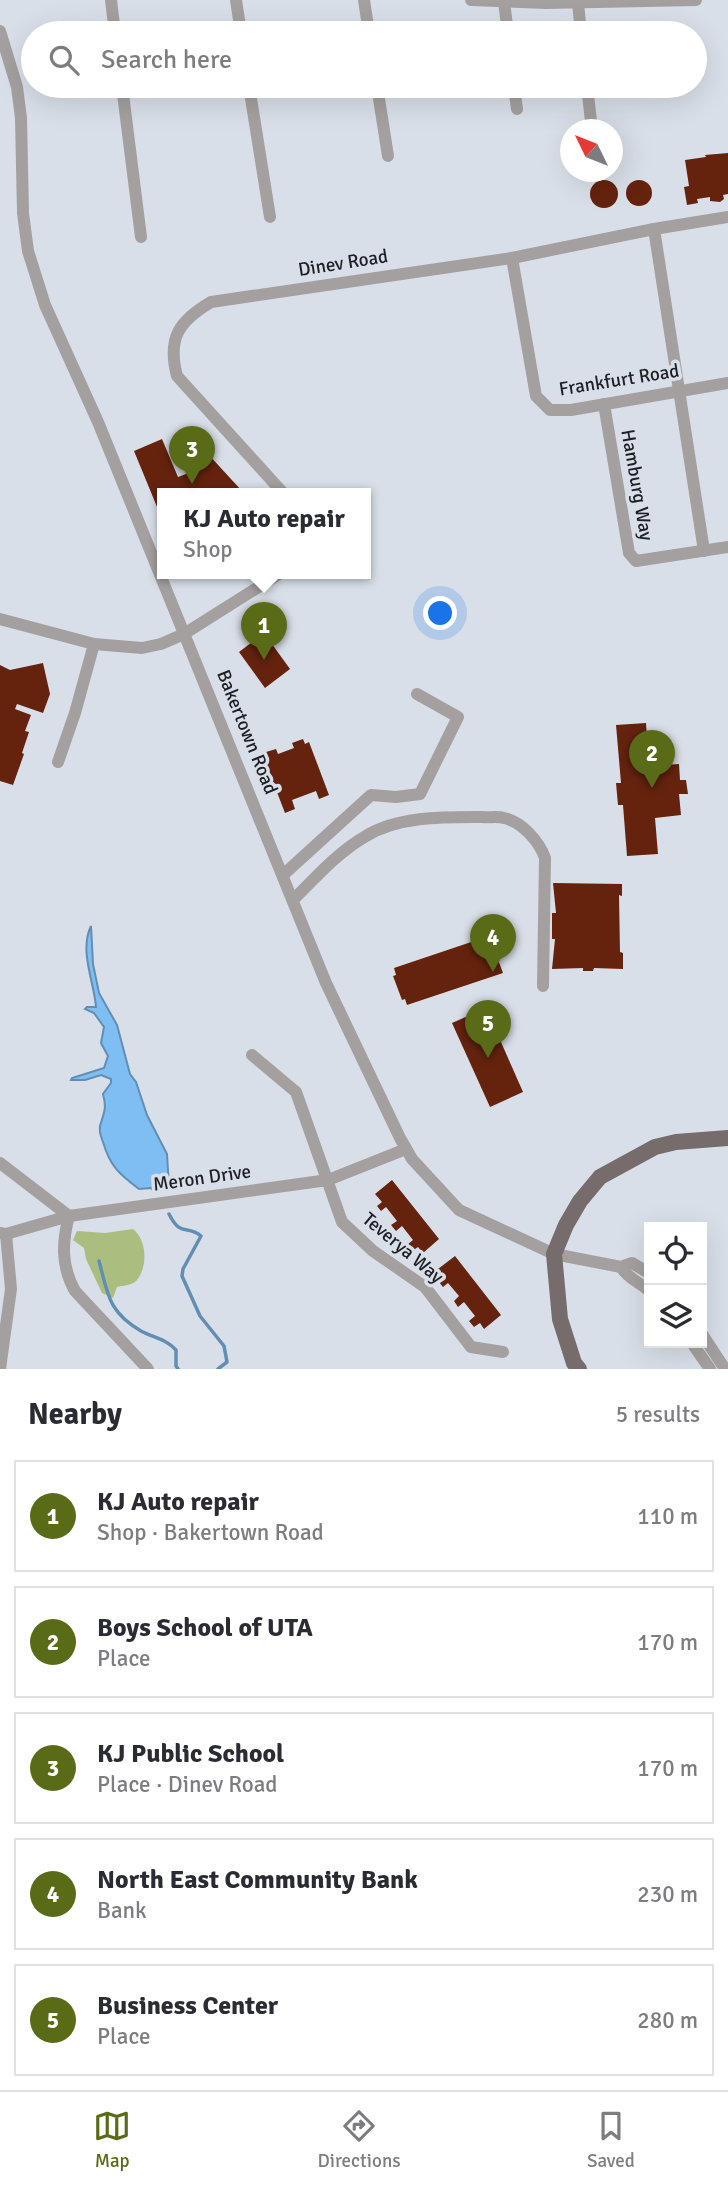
<!DOCTYPE html>
<html lang="en">
<head>
<meta charset="utf-8">
<style>
	body { margin:0; font-family:Signika,sans-serif; background:#f2f2f3; color:#2b2b33 }
	.controls { position:absolute; right:21px; bottom:21px; display:grid; overflow:hidden; border-radius:0px; box-shadow:0 7px 28px #0002 }
	.controls button { width:63px; height:63px; display:grid; place-items:center; padding:0; border:0; border-bottom:2px solid #e1e1e2; background:#fff; color:#2b2b33; font:35px sans-serif }
	.compass { position:absolute; left:560px; top:119px; width:63px; height:63px; border-radius:50%; background:#fff; box-shadow:0 7px 28px #0002; rotate:313deg }
	.you { position:absolute; left:441px; top:614px; width:24px; height:24px; margin:-18px; border:5px solid #fff; border-radius:50%; background:#1a73e8; box-shadow:0 0 0 10px #1a73e833 }
	.badge { display:grid; place-items:center; width:46px; height:46px; border-radius:50%; background:#596b17; color:#fff; font-size:23px; font-weight:700 }
	.pin { position:absolute; translate:-50% -58px; filter:drop-shadow(0 2px 4px #0008) }
	.pin::after { content:''; position:absolute; top:37px; width:24px; height:21px; background:inherit; clip-path:polygon(0 0,100% 0,50% 100%) }
	.popup { position:absolute; left:157px; top:488px; width:214px; height:91px; box-sizing:border-box; display:grid; place-content:center; border-radius:0px; background:#fff; filter:drop-shadow(0 2px 5px #0005); font-size:23px; white-space:nowrap; color:#7c7c81 }
	.popup b { font-size:26px; color:#2b2b33 }
	.popup::after { content:''; position:absolute; left:50%; top:100%; margin-left:-14px; border:14px solid transparent; border-top-color:#fff }
	.list { margin:0; padding:0; list-style:none }
	h2 { display:flex; justify-content:space-between; align-items:center; height:91px; margin:0; padding:0 28px; font-size:30px }
	h2 small { font-size:23px; font-weight:400; color:#7c7c81 }
	.list li { display:grid; grid-template-columns:46px 1fr auto; gap:21px; align-items:center; box-sizing:border-box; height:112px; margin:0 14px 14px; padding:0 14px; border:2px solid #e1e1e2; border-radius:0px }
	.list b { display:block; font-size:26px; white-space:nowrap }
	.list p { margin:0; font-size:23px; white-space:nowrap; color:#7c7c81 }
	.list em { font-size:23px; font-style:normal; color:#7c7c81 }
	.icon { flex:none; width:38px; height:38px; fill:none; stroke:currentColor; stroke-width:2; stroke-linecap:round; stroke-linejoin:round }
	.map { position:relative; flex:none; width:728px; height:1369px; overflow:hidden }
	.search { position:absolute; background:#fff; box-shadow:0 7px 28px #0002; left:21px; right:21px; top:21px; height:77px; display:flex; align-items:center; gap:18px; box-sizing:border-box; padding:0 24px; border-radius:38px; color:#7c7c81; font-size:26px }
	.sheet { height:721px; background:#fff }
	nav { display:flex; justify-content:space-around; align-items:center; box-sizing:border-box; height:98px; border-top:2px solid #e1e1e2; background:#fff; font-size:19px; color:#7c7c81 }
	nav a { display:grid; justify-items:center; gap:4px }
	nav .on { color:#596b17 }
	.map>svg:first-child { display:block }
	.green { fill:#aabe7f }
	.water { fill:#7fbef3; stroke:#628eb4; stroke-width:2 }
	.lines { fill:none; stroke-linecap:round; stroke-linejoin:round }
	.stream { stroke:#628eb4; stroke-width:3.5 }
	.building { fill:#65230e }
	.minor { stroke:#a5a0a0; stroke-width:12 }
	.major { stroke:#756c6b; stroke-width:16 }
	.labels { text-anchor:middle; dominant-baseline:central; stroke-width:7; stroke-linejoin:round; paint-order:stroke }
	.street-label { font-size:19px; fill:#1d1f22; stroke:#d9dfe8 }
</style>
</head>
<body>
<div class="map">
<svg width="728" height="1369" viewBox="0 0 728 1369">
	<rect width="100%" height="100%" fill="#d9dfe8"/>
	<path class="green" d="M133,1229C147,1240 148,1266 137,1280C132,1286 124,1285 117,1287L113,1298L102,1293L86,1259L84,1248L73,1240L77,1231L105,1233Z"/>
	<path class="water" d="M91,926L93,964L99,993L117,1025L130,1074L136,1082L147,1115L167,1154L169,1187L155,1192L151,1188L139,1189C119,1174 110,1166 103,1142C101,1137 99,1131 100,1126C104,1112 107,1109 103,1094L111,1083V1079L101,1075L85,1080H71L72,1078L104,1068L108,1056L101,1043L104,1027L94,1013L85,1009L87,1007H96C94,981 79,951 91,926Z"/>
	<g class="lines">
		<g class="stream">
			<path d="M169,1214C181,1238 187,1224 201,1236L183,1269L182,1276L200,1316L224,1346L227,1362L218,1369"/>
			<path d="M99,1261C108,1294 108,1312 141,1331C154,1338 166,1339 176,1350V1366L178,1369"/>
		</g>
	</g>
	<g class="building">
		<path d="M728,153V194L723,195L724,199L720,202L710,201V197L697,199L698,203L687,205L684,187L689,186L685,160L706,157L705,155Z"/>
		<circle cx="604" cy="194" r="14"/>
		<circle cx="639" cy="193" r="13"/>
		<path d="M162,439L178,477L186,474L208,454L242,491L240,494H204L201,490L193,494H162V519L134,451Z"/>
		<path d="M264,633L290,669L265,688L239,652Z"/>
		<path d="M43,663L50,694L43,713L17,704L15,709L31,715L25,731L29,732L22,753L24,754L13,785L0,781V665L10,670Z"/>
		<path d="M646,723L649,766L679,764L680,780H686L688,794H679L681,815L655,818L658,854L627,856L623,805H618L616,783H621L616,725Z"/>
		<path d="M303,739L305,744L309,742L329,795L319,799L316,791L292,800L295,809L285,813L265,761L269,759L266,752L276,749L278,754L294,748L292,743Z"/>
		<path d="M553,883L622,884V896L619,895L620,952L623,953V969L594,968L593,971H583V968L552,969L555,939H552V913H556Z"/>
		<path d="M489,936L503,973L407,1005L405,999L402,1000L393,976L396,975L394,968Z"/>
		<path d="M486,1008L523,1092L490,1107L452,1023Z"/>
		<path d="M392,1180L439,1239L423,1253L418,1247L412,1251L407,1245L413,1240L402,1226L396,1231L391,1225L397,1221L386,1207L381,1211L377,1206L382,1202L375,1194Z"/>
		<path d="M455,1256L501,1315L484,1329L480,1323L474,1327L469,1321L475,1316L464,1302L458,1307L454,1301L459,1296L448,1283L443,1287L439,1282L444,1277L438,1269Z"/>
	</g>
	<g class="lines">
		<g class="minor">
			<path d="M111,0L115,33"/>
			<path d="M236,0L241,33"/>
			<path d="M364,0L369,33"/>
			<path d="M471,0L546,3L696,0"/>
			<path d="M504,2L508,33"/>
			<path d="M578,3L581,33"/>
			<path d="M0,31L17,87L21,118L23,213L28,251L45,305L98,422L326,983L400,1138L412,1159L459,1210L554,1254L621,1267L632,1263L649,1273"/>
			<path d="M122,86L141,237"/>
			<path d="M249,86L270,217"/>
			<path d="M377,86L388,156"/>
			<path d="M514,86L517,109"/>
			<path d="M587,86L592,130"/>
			<path d="M654,229L704,551"/>
			<path d="M512,258L536,396L550,410H571L728,383"/>
			<path d="M604,404L629,553L636,561L728,547"/>
			<path d="M284,494L177,376C167,338 179,321 211,302L512,258L654,229L728,217"/>
			<path d="M0,619L94,644L142,648L161,644L184,634L279,574"/>
			<path d="M58,762L75,713L94,644"/>
			<path d="M283,875L371,795L396,797L420,794L458,717L417,694"/>
			<path d="M293,900C315,878 338,852 366,836C399,816 444,817 482,817C489,818 497,816 504,818C522,822 539,841 545,858L543,986"/>
			<path d="M252,1055L296,1092L342,1222L373,1251L425,1287L471,1347L503,1352"/>
			<path d="M0,1163L69,1216"/>
			<path d="M69,1216C62,1242 61,1266 75,1291L148,1369"/>
			<path d="M0,1233L6,1234L69,1216L328,1180L406,1149"/>
			<path d="M621,1267C628,1279 640,1282 649,1291"/>
			<path d="M702,1334L725,1369"/>
			<path d="M692,1343L710,1369"/>
			<path d="M0,1369L11,1289L6,1234"/>
		</g>
		<path class="major" d="M579,1369L574,1363L560,1319L554,1254L566,1225L580,1201L600,1177L655,1147L676,1142L728,1138"/>
	</g>
	<g class="labels">
		<g class="street-label">
			<text transform="translate(343 263) rotate(-9)">Dinev Road</text>
			<text transform="translate(619 380) rotate(-9)">Frankfurt Road</text>
			<text transform="translate(637 485) rotate(80)">Hamburg Way</text>
			<text transform="translate(247 732) rotate(68)">Bakertown Road</text>
			<text transform="translate(202 1178) rotate(-8)">Meron Drive</text>
			<text transform="translate(403 1248) rotate(40)">Teverya Way</text>
		</g>
	</g>
</svg>
<div class="controls">
<button><svg class="icon" aria-label="locate" viewBox="0 0 24 24"><circle cx="12" cy="12" r="6"/><path d="M12 2v4M12 18v4M2 12h4M18 12h4"/></svg></button>
<button><svg class="icon" aria-label="layers" viewBox="0 0 24 24"><path d="M12 4l9 5-9 5-9-5zM3 14l9 5 9-5"/></svg></button>
</div>
<svg class="compass" viewBox="-18 -18 36 36"><path d="M0-13l5 13h-10z" fill="#e53935"/><path d="M0 13l5-13h-10z" fill="#7c7c81"/></svg>
<div class="you"></div>
<div class="pin badge" style="left:264px;top:660px">1</div>
<div class="popup"><b>KJ Auto repair</b>Shop</div>
<div class="pin badge" style="left:652px;top:788px">2</div>
<div class="pin badge" style="left:192px;top:484px">3</div>
<div class="pin badge" style="left:493px;top:972px">4</div>
<div class="pin badge" style="left:488px;top:1058px">5</div>
<div class="search"><svg class="icon" aria-label="search" viewBox="0 0 24 24"><circle cx="10" cy="10" r="6"/><path d="M15 15l6 6"/></svg>Search here</div>
</div>
<section class="sheet">
<h2>Nearby<small>5 results</small></h2>
<ul class="list">
<li><span class="badge">1</span><div><b>KJ Auto repair</b><p>Shop · Bakertown Road</p></div><em>110 m</em></li>
<li><span class="badge">2</span><div><b>Boys School of UTA</b><p>Place</p></div><em>170 m</em></li>
<li><span class="badge">3</span><div><b>KJ Public School</b><p>Place · Dinev Road</p></div><em>170 m</em></li>
<li><span class="badge">4</span><div><b>North East Community Bank</b><p>Bank</p></div><em>230 m</em></li>
<li><span class="badge">5</span><div><b>Business Center</b><p>Place</p></div><em>280 m</em></li>
</ul>
</section>
<nav>
<a class="on"><svg class="icon" aria-label="map" viewBox="0 0 24 24"><path d="M3 6l6-2 6 2 6-2v14l-6 2-6-2-6 2zM9 4v14M15 6v14"/></svg>Map</a>
<a><svg class="icon" aria-label="directions" viewBox="0 0 24 24"><path d="M12 3l9 9-9 9-9-9zM9 14v-3h6M13 9l2 2-2 2"/></svg>Directions</a>
<a><svg class="icon" aria-label="saved" viewBox="0 0 24 24"><path d="M7 4h10v16l-5-4-5 4z"/></svg>Saved</a>
</nav>
</body>
</html>
